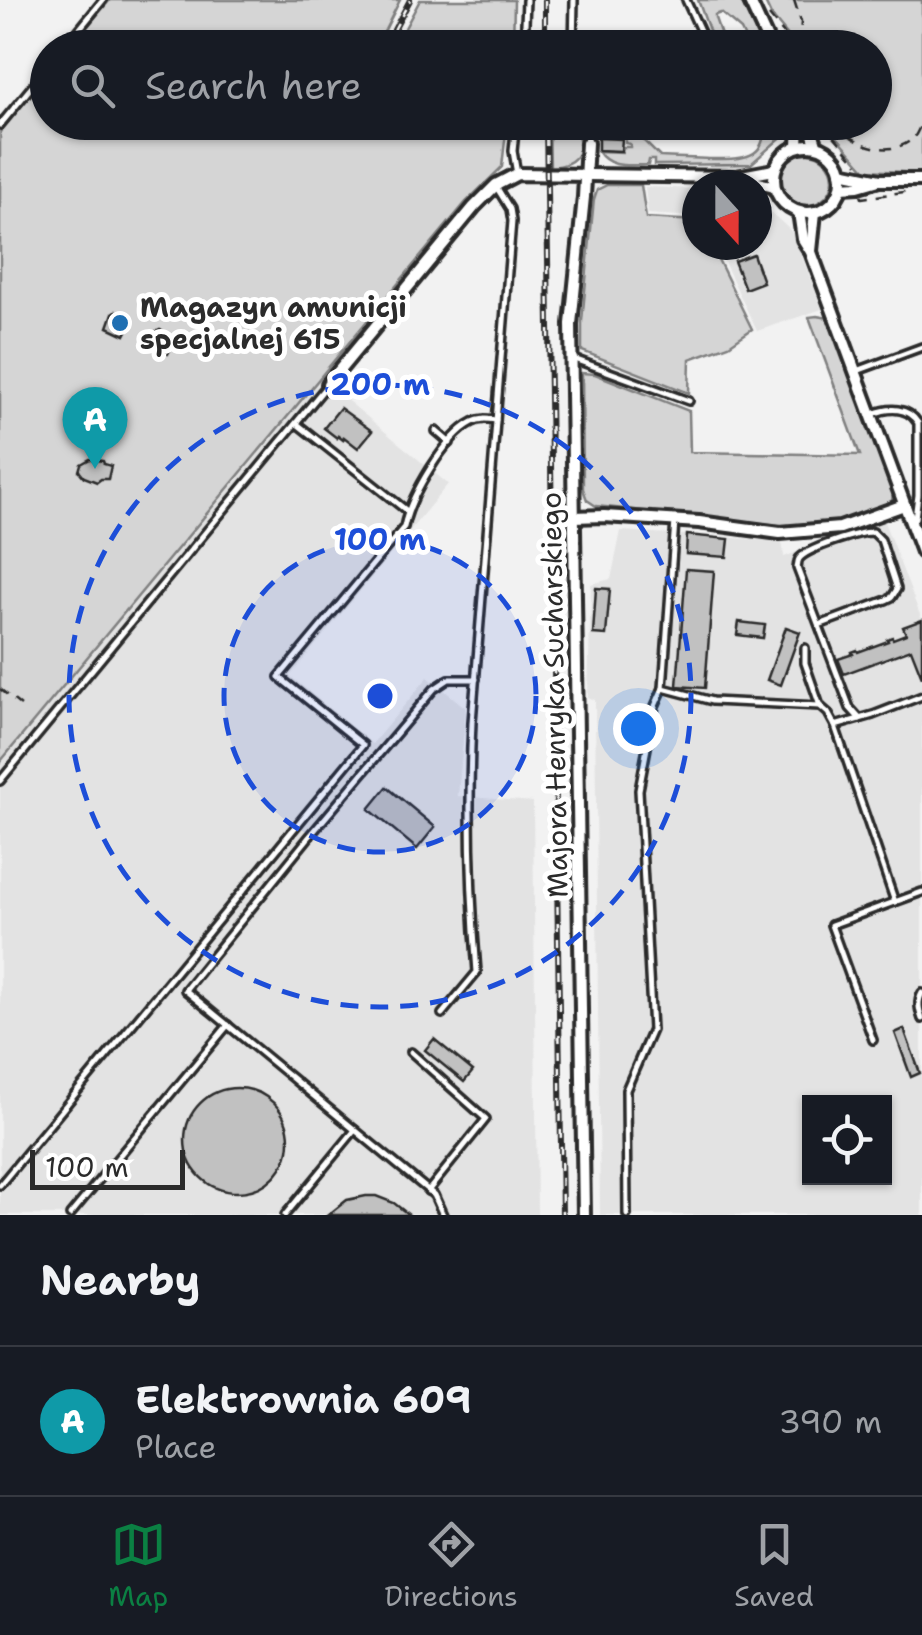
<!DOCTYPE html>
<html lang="en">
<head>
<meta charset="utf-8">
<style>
	body { margin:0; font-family:"Shantell Sans",sans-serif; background:#20242c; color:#f1f3f6 }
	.controls { position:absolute; right:30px; bottom:30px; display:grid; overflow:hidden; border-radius:0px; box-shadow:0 2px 8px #0004 }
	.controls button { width:90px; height:90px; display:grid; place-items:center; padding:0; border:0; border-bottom:2px solid #363941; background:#171b24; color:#f1f3f6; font:50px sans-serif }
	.compass { position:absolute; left:682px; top:170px; width:90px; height:90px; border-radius:50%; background:#171b24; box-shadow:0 2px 8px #0004; rotate:159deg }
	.scale { position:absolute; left:30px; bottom:25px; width:155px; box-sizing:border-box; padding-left:10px; border:5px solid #2b2b2b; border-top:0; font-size:28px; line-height:35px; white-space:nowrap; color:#2b2b2b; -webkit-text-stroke:8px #fff; paint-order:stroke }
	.you { position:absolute; left:638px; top:728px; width:35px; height:35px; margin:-25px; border:8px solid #fff; border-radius:50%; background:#1a73e8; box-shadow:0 0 0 15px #1a73e833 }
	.badge { display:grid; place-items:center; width:65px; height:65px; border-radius:50%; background:#0b8043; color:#fff; font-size:32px; font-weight:700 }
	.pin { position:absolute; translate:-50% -82px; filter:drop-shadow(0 2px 5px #0008) }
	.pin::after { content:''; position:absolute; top:52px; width:35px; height:30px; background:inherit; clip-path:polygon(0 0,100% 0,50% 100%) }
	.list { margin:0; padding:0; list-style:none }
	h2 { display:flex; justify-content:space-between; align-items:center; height:130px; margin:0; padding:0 40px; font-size:42px }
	h2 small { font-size:32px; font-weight:400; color:#9ea1a6 }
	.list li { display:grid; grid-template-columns:65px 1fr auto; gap:30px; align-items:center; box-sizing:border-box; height:150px; padding:0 40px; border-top:2px solid #363941 }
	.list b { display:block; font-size:38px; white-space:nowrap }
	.list p { margin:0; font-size:32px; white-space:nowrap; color:#9ea1a6 }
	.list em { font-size:32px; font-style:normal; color:#9ea1a6 }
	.icon { flex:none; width:55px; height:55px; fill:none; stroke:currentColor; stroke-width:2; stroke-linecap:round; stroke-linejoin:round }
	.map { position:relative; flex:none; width:922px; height:1215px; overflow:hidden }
	.search { position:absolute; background:#171b24; box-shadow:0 2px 8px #0004; left:30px; right:30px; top:30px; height:110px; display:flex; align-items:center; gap:25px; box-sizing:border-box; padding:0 35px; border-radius:55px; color:#9ea1a6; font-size:38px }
	.sheet { height:280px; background:#171b24 }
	nav { display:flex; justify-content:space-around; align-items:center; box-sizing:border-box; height:140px; border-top:2px solid #363941; background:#171b24; font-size:28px; color:#9ea1a6 }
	nav a { display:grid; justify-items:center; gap:5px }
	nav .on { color:#0b8043 }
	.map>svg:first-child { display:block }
	.built { fill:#e3e3e3; fill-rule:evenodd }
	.green { fill:#d5d5d5; stroke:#808080; stroke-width:2.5 }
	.building { fill:#c1c1c1; stroke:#2b2b2b; stroke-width:2.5 }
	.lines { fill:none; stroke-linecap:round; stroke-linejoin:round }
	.service-casing { stroke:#2b2b2b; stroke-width:12 }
	.minor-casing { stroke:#2b2b2b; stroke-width:18 }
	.path { stroke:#2b2b2b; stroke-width:2.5; stroke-dasharray:10 8; stroke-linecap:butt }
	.service { stroke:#fff; stroke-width:5 }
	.minor { stroke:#fff; stroke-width:10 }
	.rail-casing { stroke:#2b2b2b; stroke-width:6 }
	.rail { stroke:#fff; stroke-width:2.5; stroke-dasharray:8; stroke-linecap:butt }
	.ring { fill:none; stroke:#1d4ed8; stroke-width:5; stroke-dasharray:18 12 }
	.poi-dot { fill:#1f6fb2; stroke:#fff; stroke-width:4 }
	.labels { text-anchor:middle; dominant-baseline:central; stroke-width:10; stroke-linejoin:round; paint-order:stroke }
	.poi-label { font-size:28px; font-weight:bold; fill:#2b2b2b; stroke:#fff; text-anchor:start }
	.street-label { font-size:28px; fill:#2b2b2b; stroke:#fff }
	.centre { fill:#1d4ed8; stroke:#fff; stroke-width:5 }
	.ring-label { font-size:30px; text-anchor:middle; font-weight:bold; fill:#1d4ed8; stroke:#fff; stroke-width:10; stroke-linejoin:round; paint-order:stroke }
</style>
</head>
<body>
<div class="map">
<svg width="922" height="1215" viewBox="0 0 922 1215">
	<rect width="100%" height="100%" fill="#f2f2f2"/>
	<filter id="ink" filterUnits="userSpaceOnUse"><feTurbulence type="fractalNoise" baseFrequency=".01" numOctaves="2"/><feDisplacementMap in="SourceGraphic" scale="20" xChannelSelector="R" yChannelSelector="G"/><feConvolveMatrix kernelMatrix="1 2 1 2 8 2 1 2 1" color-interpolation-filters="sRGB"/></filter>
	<g filter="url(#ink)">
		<g class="built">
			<path d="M645,187L697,189V217L648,214Z"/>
			<path d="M757,199L793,233L822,309L757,331L716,245H757Z"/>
			<path d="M319,377L448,484L290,676L372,744L428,677L466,708L458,796L533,802L537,1215H0V762Z"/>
			<path d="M883,519L922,620V1215H600L595,700L588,697L591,584L611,579L621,531L782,541L784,557ZM810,1102H884V1178H810Z"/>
		</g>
		<g class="green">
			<path d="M110,0H400L382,36L397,43L420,0H514L513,47H70Z"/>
			<path d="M698,0H742L763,47H749L741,30L721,13L715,15V18L725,47H715Z"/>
			<path d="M764,0H922V173L866,170L825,123L874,122V48L799,47L795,38H790L771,15Z"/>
			<path d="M47,75L48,122L507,123L502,167L466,202L0,762V132Z"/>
			<path d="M549,123H568C590,144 580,166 550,167Z"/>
			<path d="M623,123L628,125L626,128L631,133L634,131L660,157C676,158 693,158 709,159C737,159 769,162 763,123H794L795,125L751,164L654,165V160H649L648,165C629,165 609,169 598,151L622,152L623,147H630V144L625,143V135H616L617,126Z"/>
			<circle cx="807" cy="179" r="26"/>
			<path d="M607,185H641L646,218L697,221V245H711L752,329L729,345L690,359L689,393L582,351V321L594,199L597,190Z"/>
			<path d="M817,316L829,318L893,493L892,501L887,505L833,525L798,527L596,506L587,500L583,489L582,373L595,374L689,411L690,452L860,455L809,317Z"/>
		</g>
		<g class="building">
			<path d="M598,138L622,139L621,151L598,150Z"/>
			<path d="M753,254L763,282L745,289L734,261Z"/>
			<path d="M116,311L131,317L132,321L125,335L108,327L113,313Z"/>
			<path d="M160,330L174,336L175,340L168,354L151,347L156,332Z"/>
			<path d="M340,408L372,431L358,448L344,437L343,440L338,436L337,438L324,428Z"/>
			<path d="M90,459L103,461L104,464L111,466L108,479H101L97,482L84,477L79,471L81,464Z"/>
			<path d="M687,535L729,539L727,557L686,554Z"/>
			<path d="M686,569L714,571L705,688L677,686Z"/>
			<path d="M596,588L610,589L606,635L593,634Z"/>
			<path d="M922,620V677L911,649L844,674L838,659L853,654L852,652L857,650L858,652L888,641L887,639L892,637L893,639L906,634L903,627Z"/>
			<path d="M739,622L765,625L763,638L737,635Z"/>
			<path d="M786,627L800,632L781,685L767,680Z"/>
			<path d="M387,787L435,827L417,849L369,809Z"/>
			<path d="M904,1029L920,1073L911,1077L895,1033Z"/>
			<path d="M434,1039L473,1071L464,1082L425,1050Z"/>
			<circle cx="237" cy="1140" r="52"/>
			<path d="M366,1196H376L394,1203L409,1215H328L347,1200Z"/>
		</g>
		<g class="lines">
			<defs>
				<g id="service">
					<path d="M686,0L708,48"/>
					<path d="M64,48L103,0"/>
					<path d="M524,48L526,0"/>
					<path d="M573,48L574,0"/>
					<path d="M516,122L513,151L517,174"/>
					<path d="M0,125L48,67"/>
					<path d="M587,143V122"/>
					<path d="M574,359L689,401"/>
					<path d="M857,371L922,347"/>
					<path d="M873,414C890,407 908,407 918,423V495L915,518L910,520"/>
					<path d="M296,423L407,511"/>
					<path d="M436,431L450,443"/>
					<path d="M675,521L663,688L712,701L820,706L828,713L835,726L895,902"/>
					<path d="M819,625L886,600L892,597L897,589L881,540L873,532C861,531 805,549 799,559C797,562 798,565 797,568L850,708L860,719"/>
					<path d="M805,648V663L820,706"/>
					<path d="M835,726L873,715L922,696"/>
					<path d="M0,781L328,384"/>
					<path d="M922,993C917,1002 919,1010 922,1019"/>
					<path d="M442,1014L477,972C470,889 468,806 472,722L512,221L510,209L497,188"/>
					<path d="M873,1040L831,925L922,892"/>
					<path d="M411,1052L486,1119L428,1191"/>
					<path d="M0,1185L363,745L279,677L404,527C410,497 445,436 473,422C480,418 487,419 496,420"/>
					<path d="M70,1215L228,1025"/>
					<path d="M285,1215L355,1130"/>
					<path d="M443,1215L434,1195L185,990L309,837L434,689L449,679H476"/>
					<path d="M627,1215L626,1090L652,1030L639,790L655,706L663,688"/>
				</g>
				<g id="minor">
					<path d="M749,0L771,48"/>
					<path d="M809,122L816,144"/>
					<circle cx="808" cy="179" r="34"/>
					<path d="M798,146L799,122"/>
					<path d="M841,172L880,180H922"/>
					<path d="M736,177L774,170"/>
					<path d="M841,187L858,186L879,180"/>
					<path d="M799,212L803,239L811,252L922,552"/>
					<path d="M811,251L815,212"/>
					<path d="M328,384L474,207L496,185L517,174L735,177L774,187"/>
					<path d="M574,517L604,516L699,522L780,533L840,528L904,505"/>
					<path d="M584,1215L571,324L584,197L587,143"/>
				</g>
			</defs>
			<use href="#service" class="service-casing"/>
			<use href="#minor" class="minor-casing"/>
			<g class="path">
				<path d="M794,0L801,22L799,48"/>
				<path d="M769,16L784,34L789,43"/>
				<path d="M822,122L858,164"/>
				<path d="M837,122C851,146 894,160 915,136C917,133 921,124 922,121"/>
				<path d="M861,195L862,198L911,191"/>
				<path d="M0,689L21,706"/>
			</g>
			<use href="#service" class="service"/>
			<use href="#minor" class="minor"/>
			<defs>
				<g id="rail">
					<path d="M545,0V48"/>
					<path d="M394,30L410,0"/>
					<path d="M546,122L562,1215"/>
				</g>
			</defs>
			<use href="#rail" class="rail-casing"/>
			<use href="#rail" class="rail"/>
		</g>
	</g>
	<circle cx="380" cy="696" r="156" fill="#1d4ed8" fill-opacity=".12"/>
	<g class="ring">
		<circle cx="380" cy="696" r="156"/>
		<circle cx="380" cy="696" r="311"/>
	</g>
	<circle class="poi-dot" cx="120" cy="323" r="10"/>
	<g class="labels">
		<g class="poi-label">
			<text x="140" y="307">Magazyn amunicji<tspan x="140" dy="32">specjalnej 615</tspan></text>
		</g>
		<g class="street-label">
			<text transform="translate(554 695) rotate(-91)">Majora Henryka Sucharskiego</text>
		</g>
	</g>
	<circle cx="380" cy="696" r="15" class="centre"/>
	<g class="ring-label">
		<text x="380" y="395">200 m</text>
		<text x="380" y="550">100 m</text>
	</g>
</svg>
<div class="controls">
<button><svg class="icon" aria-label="locate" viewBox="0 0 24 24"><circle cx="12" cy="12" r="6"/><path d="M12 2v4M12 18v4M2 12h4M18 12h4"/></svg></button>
</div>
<svg class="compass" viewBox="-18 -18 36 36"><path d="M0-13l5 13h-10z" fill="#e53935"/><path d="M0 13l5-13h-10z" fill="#9ea1a6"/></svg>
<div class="scale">100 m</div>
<div class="you"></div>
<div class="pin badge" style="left:95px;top:469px;background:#0f9aa8">A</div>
<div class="search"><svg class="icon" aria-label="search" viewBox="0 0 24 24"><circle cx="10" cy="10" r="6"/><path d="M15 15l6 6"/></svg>Search here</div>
</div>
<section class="sheet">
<h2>Nearby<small></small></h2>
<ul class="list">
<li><span class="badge" style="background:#0f9aa8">A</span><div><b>Elektrownia 609</b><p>Place</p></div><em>390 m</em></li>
</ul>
</section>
<nav>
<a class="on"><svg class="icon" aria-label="map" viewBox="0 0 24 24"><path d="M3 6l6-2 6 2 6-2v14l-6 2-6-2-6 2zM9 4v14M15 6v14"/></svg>Map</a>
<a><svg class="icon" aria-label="directions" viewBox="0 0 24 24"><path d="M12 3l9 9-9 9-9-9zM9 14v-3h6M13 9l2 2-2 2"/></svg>Directions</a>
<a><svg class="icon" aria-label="saved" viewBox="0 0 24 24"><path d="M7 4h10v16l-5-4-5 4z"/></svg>Saved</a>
</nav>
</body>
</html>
